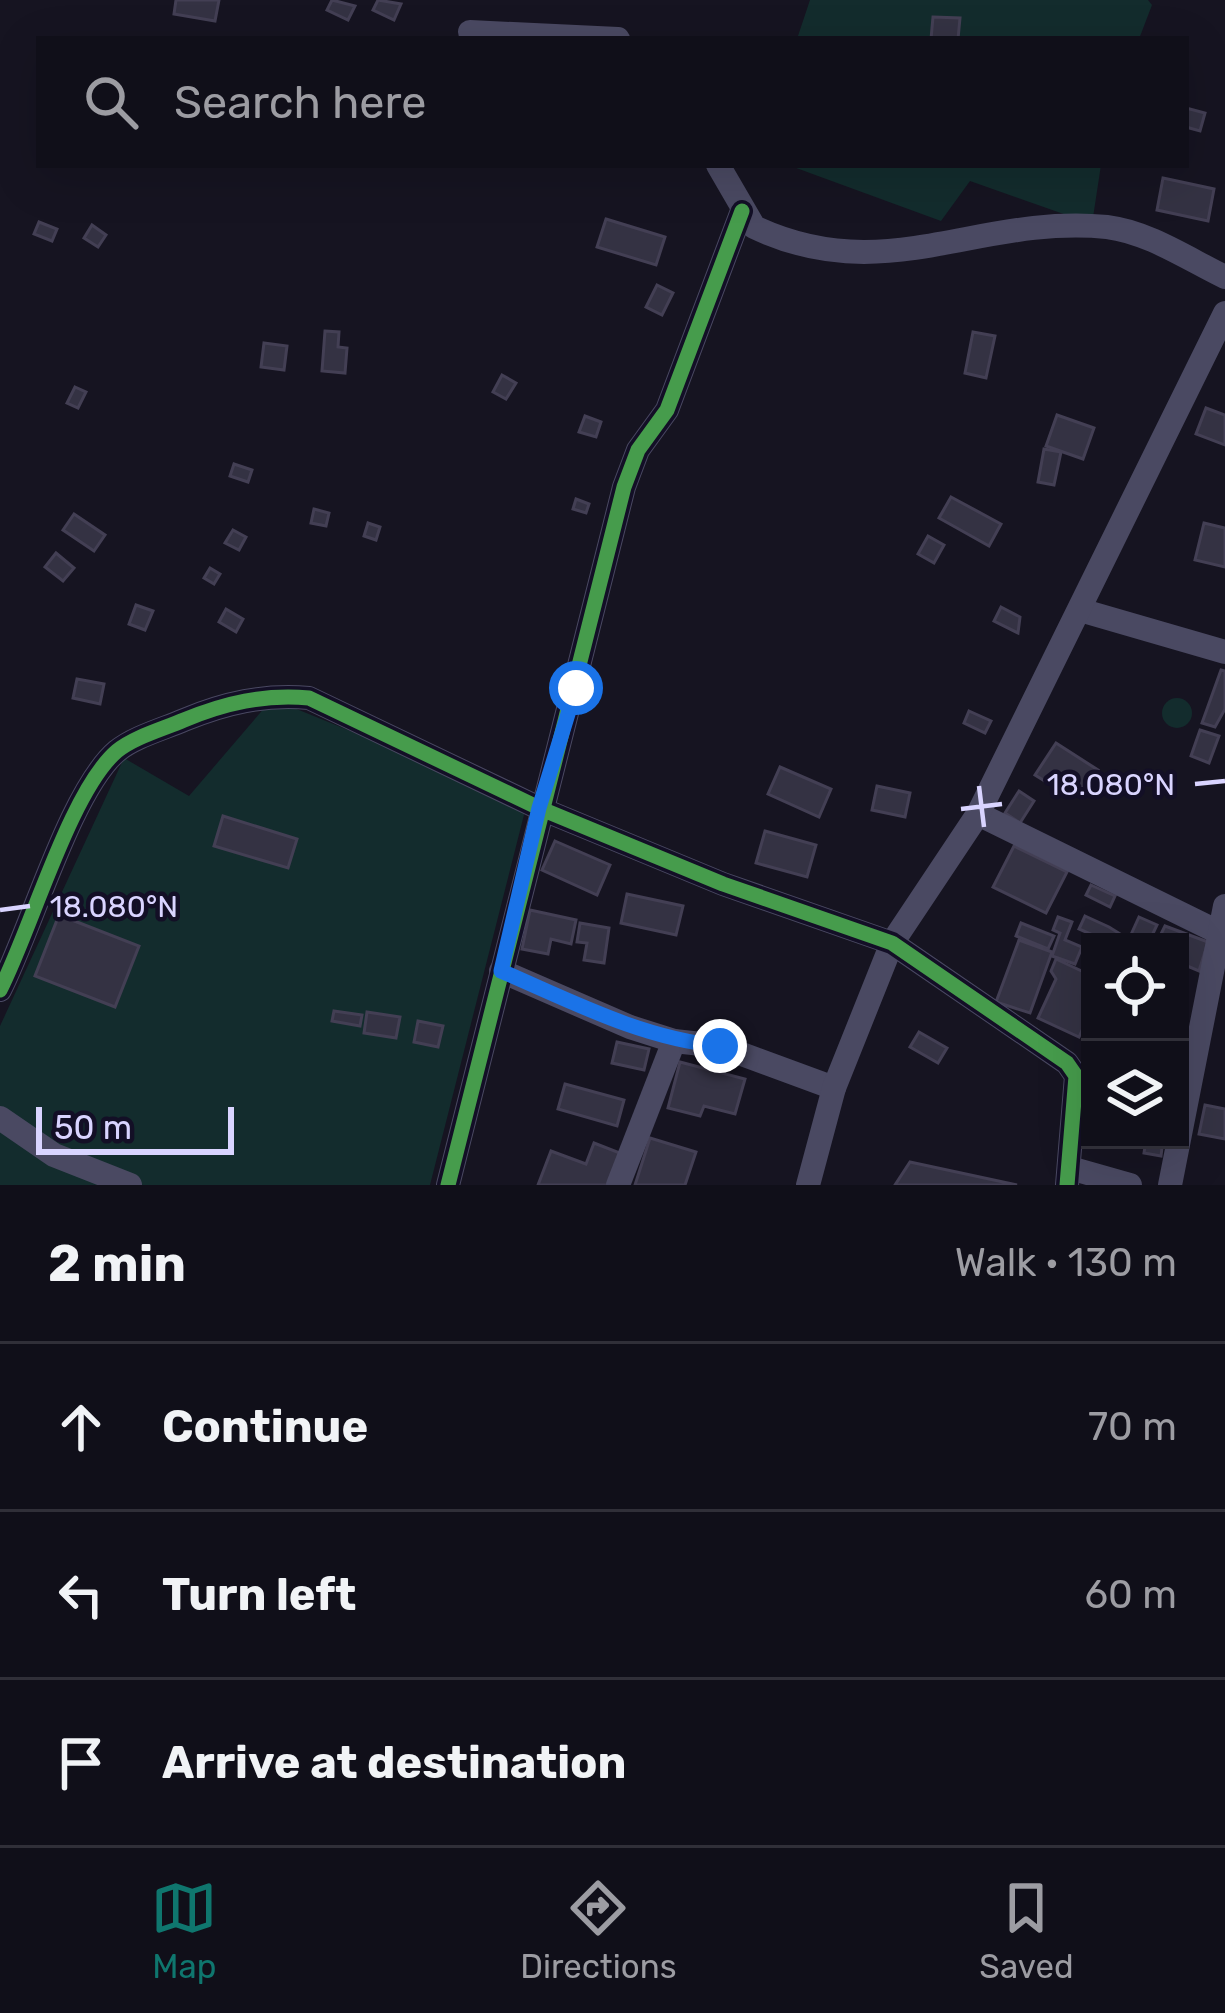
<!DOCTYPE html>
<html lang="en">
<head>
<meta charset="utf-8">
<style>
	body { margin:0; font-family:Rubik,sans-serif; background:#191822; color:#f1f3f6 }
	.controls { position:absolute; right:36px; bottom:36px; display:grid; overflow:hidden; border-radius:0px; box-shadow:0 12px 48px #0002 }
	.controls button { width:108px; height:108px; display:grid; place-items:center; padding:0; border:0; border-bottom:3px solid #302f38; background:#100f19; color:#f1f3f6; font:60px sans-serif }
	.scale { position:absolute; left:36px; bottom:30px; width:198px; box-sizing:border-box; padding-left:12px; border:6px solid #d9d4ff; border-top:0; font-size:33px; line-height:42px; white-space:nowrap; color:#d9d4ff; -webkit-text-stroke:9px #130f26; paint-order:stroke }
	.stop { position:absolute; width:36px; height:36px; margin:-27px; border:9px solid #1a73e8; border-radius:50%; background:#fff }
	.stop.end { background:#1a73e8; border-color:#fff; box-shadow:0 3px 12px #0008 }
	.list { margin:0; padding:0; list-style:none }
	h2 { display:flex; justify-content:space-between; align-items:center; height:156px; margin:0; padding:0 48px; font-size:51px }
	h2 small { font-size:39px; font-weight:400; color:#9c9ca2 }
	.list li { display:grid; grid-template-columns:78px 1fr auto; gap:36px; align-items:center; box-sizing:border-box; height:168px; padding:0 48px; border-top:3px solid #302f38 }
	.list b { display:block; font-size:45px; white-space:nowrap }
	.list em { font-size:39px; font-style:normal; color:#9c9ca2 }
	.icon { flex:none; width:66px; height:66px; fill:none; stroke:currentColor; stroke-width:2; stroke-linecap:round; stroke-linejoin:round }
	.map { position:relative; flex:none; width:1225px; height:1185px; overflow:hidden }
	.search { position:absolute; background:#100f19; box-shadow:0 12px 48px #0002; left:36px; right:36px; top:36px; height:132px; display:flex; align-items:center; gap:30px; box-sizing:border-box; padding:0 42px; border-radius:0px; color:#9c9ca2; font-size:45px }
	.sheet { height:660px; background:#100f19 }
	nav { display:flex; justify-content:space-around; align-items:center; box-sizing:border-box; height:168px; border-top:3px solid #302f38; background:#100f19; font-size:33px; color:#9c9ca2 }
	nav a { display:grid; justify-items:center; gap:6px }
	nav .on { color:#0f766e }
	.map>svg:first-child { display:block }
	.green { fill:#132c2d }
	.building { fill:#343243; stroke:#433f54; stroke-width:3 }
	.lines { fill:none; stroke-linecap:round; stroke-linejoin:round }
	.street { stroke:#4a4962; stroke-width:24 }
	.cycleway-casing { stroke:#130f26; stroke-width:22 }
	.cycleway { stroke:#469c4c; stroke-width:15 }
	.route { stroke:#1a73e8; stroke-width:15 }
	.ticks { fill:none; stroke:#d9d4ff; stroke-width:4.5 }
	.ticks-label { font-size:30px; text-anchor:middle; fill:#d9d4ff; stroke:#130f26; stroke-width:9; stroke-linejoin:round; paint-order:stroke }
</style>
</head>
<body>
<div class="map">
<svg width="1225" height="1185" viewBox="0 0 1225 1185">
	<rect width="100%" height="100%" fill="#161421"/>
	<g class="green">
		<path d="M810,0H1148L1152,5L1139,39H797Z"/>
		<path d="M788,165H1101L1092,224L970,181L941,221Z"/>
		<circle cx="1177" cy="713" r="15"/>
		<path d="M272,699L527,803L430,1185H0V1026L124,758L189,796Z"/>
	</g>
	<g class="building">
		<path d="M176,0H219L215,21L174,14Z"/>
		<path d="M332,0L355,6L348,20L327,10Z"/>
		<path d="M378,0L401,4L394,20L373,10Z"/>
		<path d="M933,17L960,18L958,39H931Z"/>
		<path d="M1186,108L1205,113L1200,131L1186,127Z"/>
		<path d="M1163,178L1214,189L1208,221L1157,210Z"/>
		<path d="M606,219L665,237L656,265L597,247Z"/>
		<path d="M39,222L57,229L52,241L34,234Z"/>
		<path d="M92,225L106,235L98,247L84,238Z"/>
		<path d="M657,285L673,293L662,315L646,307Z"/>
		<path d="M325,331L339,332L338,347L347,348L345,373L322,371Z"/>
		<path d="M973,332L995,336L986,378L965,373Z"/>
		<path d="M264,343L287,346L284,370L261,367Z"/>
		<path d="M502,375L516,383L506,399L493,392Z"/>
		<path d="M75,387L86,392L78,408L67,403Z"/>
		<path d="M1206,408L1225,415V445L1196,434Z"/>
		<path d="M1057,415L1094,428L1083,459L1046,446Z"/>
		<path d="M585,416L601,422L596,437L579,432Z"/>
		<path d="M1044,449L1061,452L1054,485L1038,482Z"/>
		<path d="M234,464L252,470L248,482L230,476Z"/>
		<path d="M951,497L1001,524L989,546L939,518Z"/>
		<path d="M576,499L589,504L586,513L573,509Z"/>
		<path d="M314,509L329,513L326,526L311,523Z"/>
		<path d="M74,514L105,535L94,551L63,530Z"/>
		<path d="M368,523L380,527L376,540L364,536Z"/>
		<path d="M1204,523L1225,528V567L1195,560Z"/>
		<path d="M233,530L246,537L239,550L225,543Z"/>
		<path d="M928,536L944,545L934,563L918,554Z"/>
		<path d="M56,553L74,568L63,581L45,567Z"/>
		<path d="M210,568L220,574L214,584L204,578Z"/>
		<path d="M136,605L153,611L145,630L129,624Z"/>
		<path d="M1001,607L1020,617L1018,633L994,621Z"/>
		<path d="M226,609L243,619L236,632L219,622Z"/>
		<path d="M1221,670L1225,671V709L1215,727L1202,723Z"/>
		<path d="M77,679L104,684L100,704L73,698Z"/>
		<path d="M969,711L991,721L985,733L964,723Z"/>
		<path d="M1200,730L1219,736L1209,763L1191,756Z"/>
		<path d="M1056,743L1098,770L1085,790L1058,773L1051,785L1035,775Z"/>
		<path d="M780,767L831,789L819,817L768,794Z"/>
		<path d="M877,786L910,793L905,817L872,810Z"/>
		<path d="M1019,791L1034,801L1020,823L1005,813Z"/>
		<path d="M223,816L297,839L288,868L214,846Z"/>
		<path d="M765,831L816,845L807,877L756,863Z"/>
		<path d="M555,841L610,865L597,895L542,870Z"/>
		<path d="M1014,846L1067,872L1046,913L993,887Z"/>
		<path d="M1091,885L1115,896L1110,907L1086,895Z"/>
		<path d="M627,894L683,906L676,935L621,923Z"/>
		<path d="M530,910L576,920L571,944L551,939L548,954L522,949Z"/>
		<path d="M59,915L139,946L115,1007L35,976Z"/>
		<path d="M1085,916L1109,927L1133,942H1090L1093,935L1079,929Z"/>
		<path d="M1058,917L1072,922L1065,940L1082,947L1075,964L1052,956L1060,933L1053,930Z"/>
		<path d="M1139,917L1157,925L1149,942L1129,939Z"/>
		<path d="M580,923L609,928L604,963L584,960L587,943L577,942Z"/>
		<path d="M1021,923L1054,936L1048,949L1016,936Z"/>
		<path d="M1165,926L1208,942L1199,971L1180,963V942H1157Z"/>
		<path d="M1019,940L1052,952L1030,1013L996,1002Z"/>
		<path d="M1056,959L1090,975V1013L1079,1037L1038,1018L1056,979L1051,971Z"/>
		<path d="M334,1011L362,1015L360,1026L332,1021Z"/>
		<path d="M367,1012L400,1017L396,1038L364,1033Z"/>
		<path d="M418,1021L443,1026L438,1047L414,1042Z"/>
		<path d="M919,1032L947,1048L938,1063L910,1047Z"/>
		<path d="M617,1042L649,1049L644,1070L612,1063Z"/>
		<path d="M680,1062L745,1079L735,1114L704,1106L700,1116L668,1108Z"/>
		<path d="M565,1084L624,1100L617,1126L558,1109Z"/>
		<path d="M1205,1105L1225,1109V1139L1199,1134Z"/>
		<path d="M650,1138L696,1152L685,1185H635Z"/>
		<path d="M1146,1140H1163L1161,1156L1144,1153Z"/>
		<path d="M594,1143L620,1153L608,1185H538L551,1151L586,1164Z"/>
		<path d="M910,1162L1017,1185H895Z"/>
	</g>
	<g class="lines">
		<g class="street">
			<path d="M470,32L618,39"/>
			<path d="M718,165L754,227C885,289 978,214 1107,227C1148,232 1188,259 1225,277"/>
			<path d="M1080,610L1225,652"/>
			<path d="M978,814L1220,933"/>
			<path d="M501,971L630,1027L674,1041L720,1046L834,1088"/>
			<path d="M0,990C31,930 70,791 117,751C134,737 163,729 184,720C225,703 264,694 309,698L539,808L723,884L892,943L1067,1063L1076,1076L1067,1185"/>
			<path d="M0,1118L54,1155L130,1185"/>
			<path d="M1070,1168L1130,1185"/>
			<path d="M448,1185L624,487L638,450L667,410L742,211"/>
			<path d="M618,1185L674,1041"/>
			<path d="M808,1185L834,1088L892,943L978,814L1225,313"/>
			<path d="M1170,1185L1225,906"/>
		</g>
		<defs>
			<g id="cycleway">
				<path d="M0,990C31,930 70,791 117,751C134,737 163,729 184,720C225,703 264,694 309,698L539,808L723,884L892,943L1067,1063L1076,1076L1067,1185"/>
				<path d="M448,1185L624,487L638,450L667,410L742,211"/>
			</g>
		</defs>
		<use href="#cycleway" class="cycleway-casing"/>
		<use href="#cycleway" class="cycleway"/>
	</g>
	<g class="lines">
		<path class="route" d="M576,688L539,808L501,971C573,1002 641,1038 720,1046"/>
	</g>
	<path class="ticks" d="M1195,784L1225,781M979,786L984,827M961,809L1002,804M0,910L30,906"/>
	<g class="ticks-label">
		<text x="1111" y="795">18.080°N</text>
		<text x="114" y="917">18.080°N</text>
	</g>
</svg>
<div class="controls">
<button><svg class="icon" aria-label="locate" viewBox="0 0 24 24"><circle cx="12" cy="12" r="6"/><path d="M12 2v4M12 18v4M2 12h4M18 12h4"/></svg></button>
<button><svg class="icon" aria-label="layers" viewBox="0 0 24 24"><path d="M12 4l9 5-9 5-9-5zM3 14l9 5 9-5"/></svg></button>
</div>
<div class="scale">50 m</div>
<div class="stop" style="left:576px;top:688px"></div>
<div class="stop end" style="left:720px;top:1046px"></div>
<div class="search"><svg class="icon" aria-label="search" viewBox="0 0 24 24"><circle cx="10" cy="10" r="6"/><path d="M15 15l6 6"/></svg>Search here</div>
</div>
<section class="sheet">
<h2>2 min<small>Walk · 130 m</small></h2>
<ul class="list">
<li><svg class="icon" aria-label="ahead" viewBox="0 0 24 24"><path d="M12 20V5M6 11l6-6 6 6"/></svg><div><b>Continue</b></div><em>70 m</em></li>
<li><svg class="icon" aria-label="left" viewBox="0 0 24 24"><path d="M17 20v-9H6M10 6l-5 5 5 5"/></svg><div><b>Turn left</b></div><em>60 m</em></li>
<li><svg class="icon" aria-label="arrive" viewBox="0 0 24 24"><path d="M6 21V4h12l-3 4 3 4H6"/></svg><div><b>Arrive at destination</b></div></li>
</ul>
</section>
<nav>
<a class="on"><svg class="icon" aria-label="map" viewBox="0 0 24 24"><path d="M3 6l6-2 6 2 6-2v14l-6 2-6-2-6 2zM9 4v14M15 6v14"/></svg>Map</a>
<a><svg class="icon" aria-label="directions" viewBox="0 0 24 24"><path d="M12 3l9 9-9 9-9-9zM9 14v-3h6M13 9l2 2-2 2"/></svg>Directions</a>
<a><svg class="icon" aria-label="saved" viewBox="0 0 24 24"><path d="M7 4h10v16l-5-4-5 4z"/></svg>Saved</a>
</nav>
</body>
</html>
